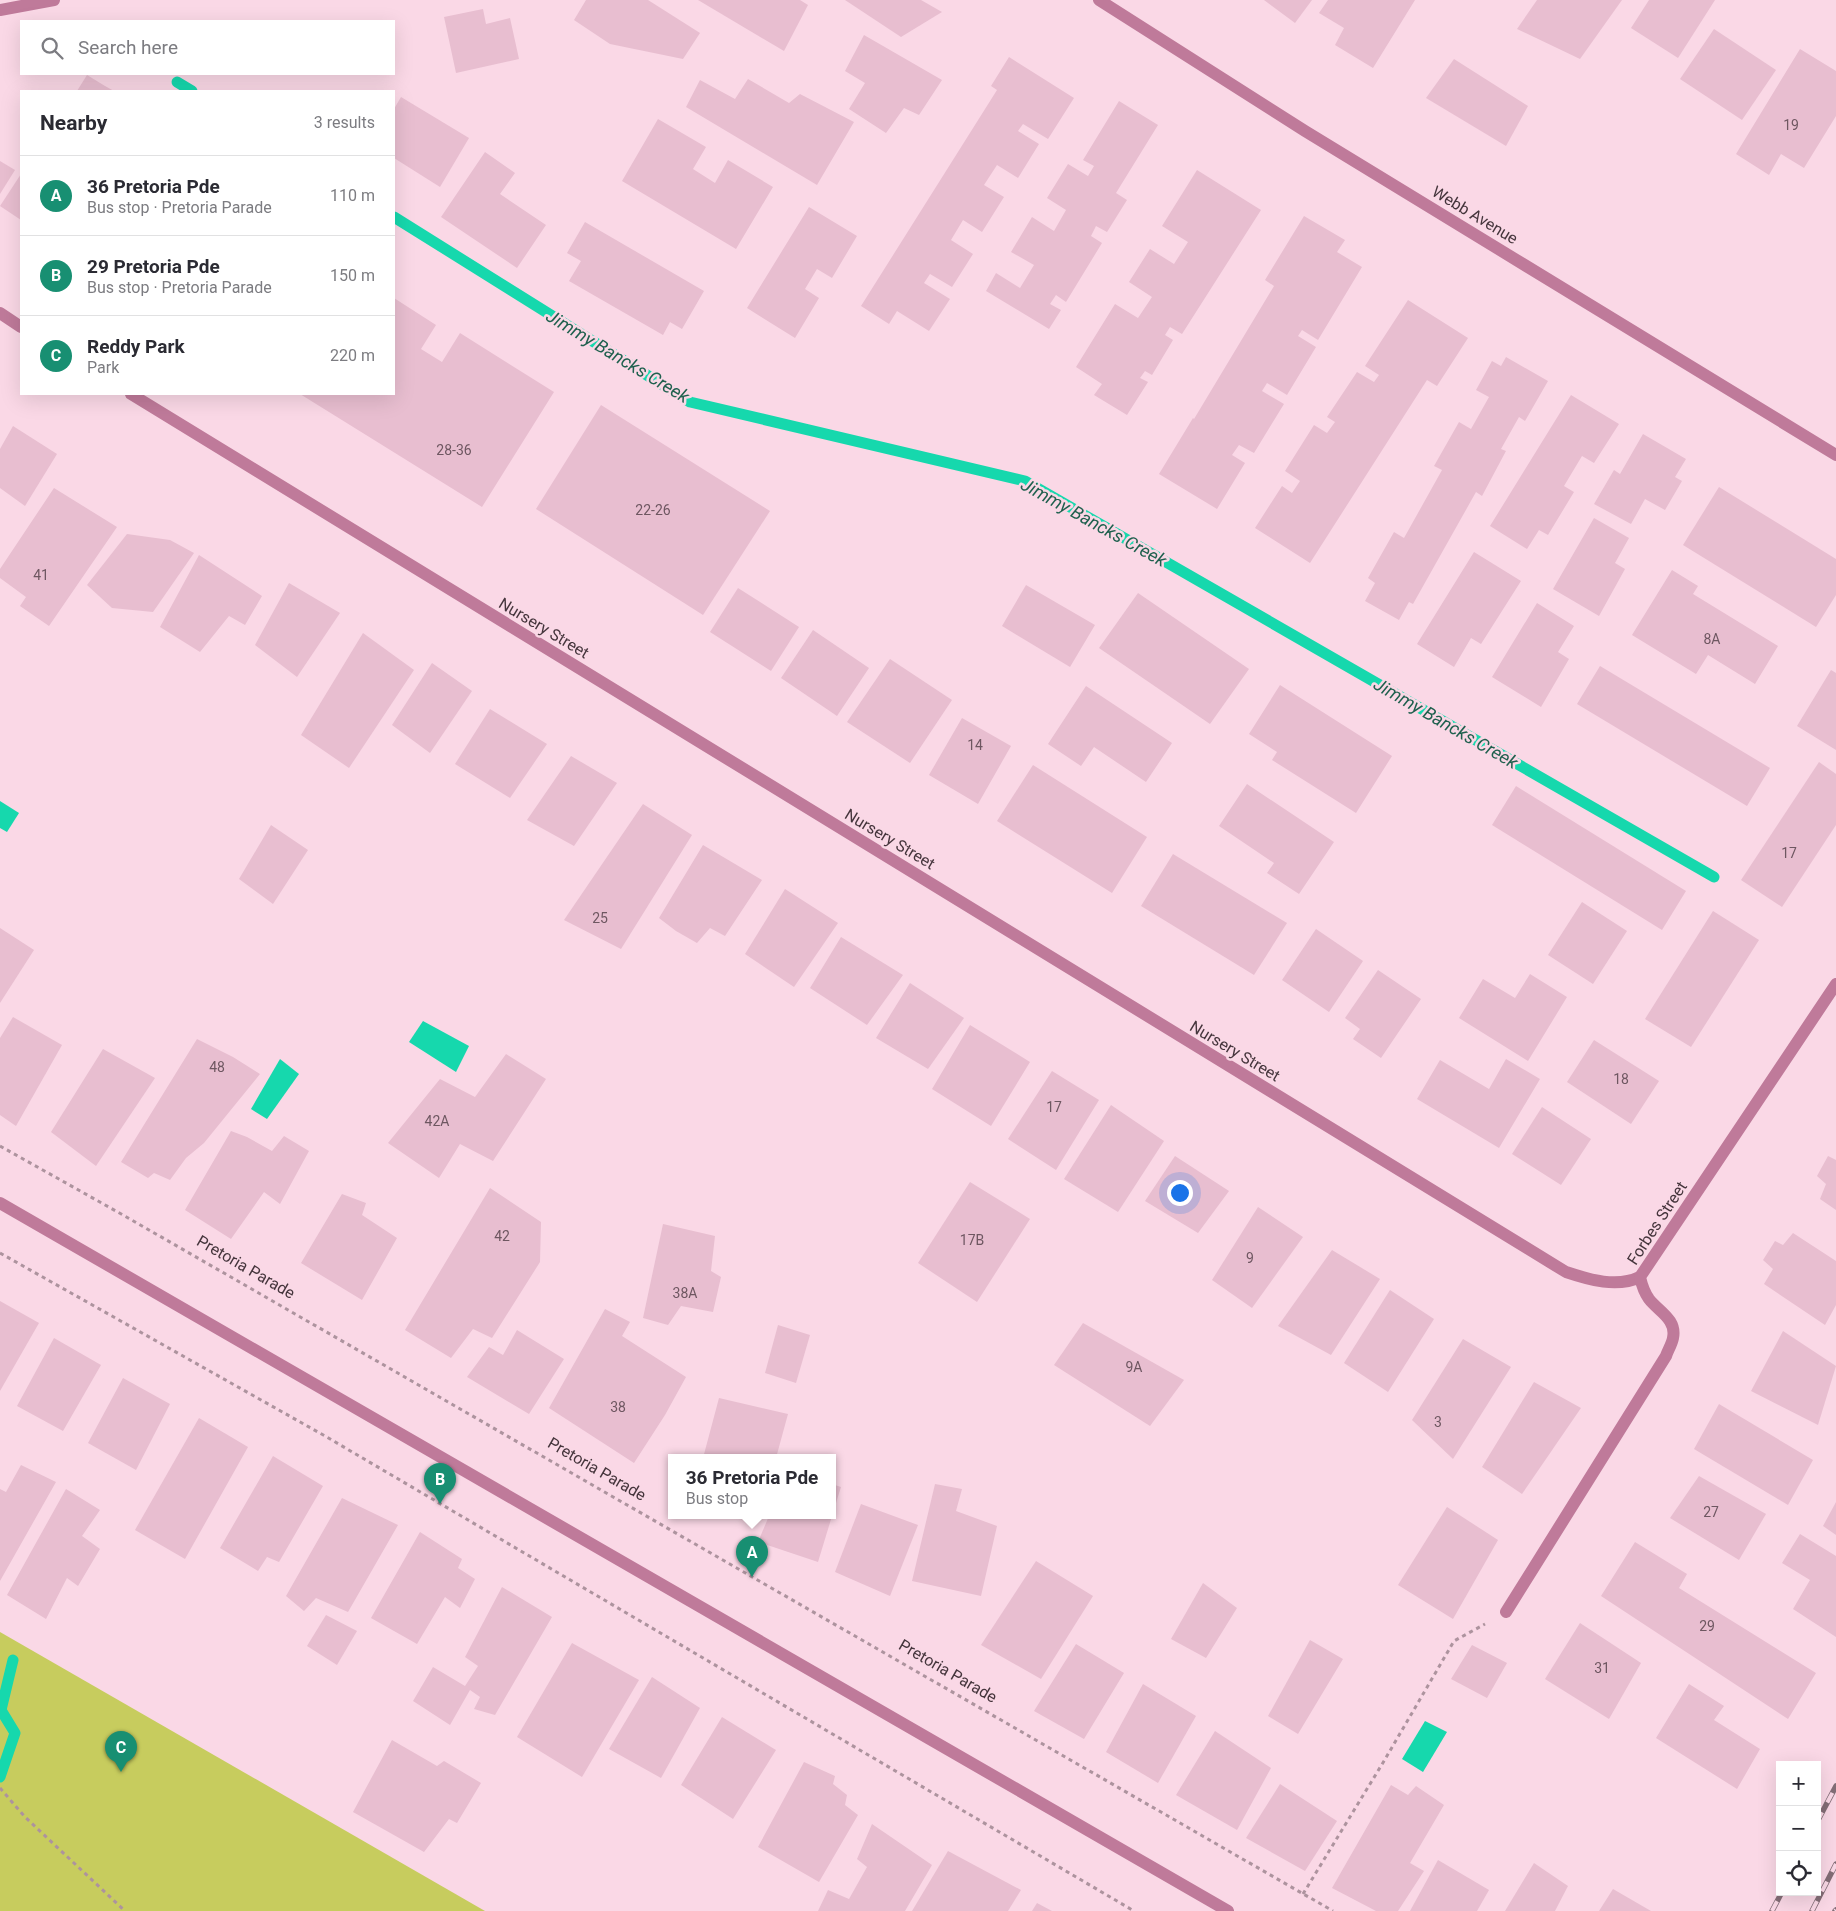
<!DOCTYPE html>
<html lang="en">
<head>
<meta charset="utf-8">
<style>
	body { margin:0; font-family:Roboto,sans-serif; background:#f2f2f3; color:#2b2b33 }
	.controls { position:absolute; right:15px; bottom:15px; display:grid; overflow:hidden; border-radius:0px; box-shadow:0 5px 20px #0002 }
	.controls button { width:45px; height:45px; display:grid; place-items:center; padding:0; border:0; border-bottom:1px solid #e1e1e2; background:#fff; color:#2b2b33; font:25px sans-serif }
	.you { position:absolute; left:1179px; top:1192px; width:18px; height:18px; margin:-12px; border:4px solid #fff; border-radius:50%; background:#1a73e8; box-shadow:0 0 0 8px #1a73e833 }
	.badge { display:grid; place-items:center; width:32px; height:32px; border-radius:50%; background:#188f72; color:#fff; font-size:16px; font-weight:700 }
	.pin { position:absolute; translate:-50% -41px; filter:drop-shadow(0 1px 2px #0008) }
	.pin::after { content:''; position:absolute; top:26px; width:18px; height:15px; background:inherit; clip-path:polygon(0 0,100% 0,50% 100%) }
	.popup { position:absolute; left:668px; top:1454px; width:168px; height:65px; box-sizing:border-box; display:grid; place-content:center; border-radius:0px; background:#fff; filter:drop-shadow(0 1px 4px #0005); font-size:16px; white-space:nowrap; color:#7c7c81 }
	.popup b { font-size:19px; color:#2b2b33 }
	.popup::after { content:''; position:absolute; left:50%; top:100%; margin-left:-10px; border:10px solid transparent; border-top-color:#fff }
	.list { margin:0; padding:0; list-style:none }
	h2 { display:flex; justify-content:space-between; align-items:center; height:65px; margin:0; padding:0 20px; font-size:21px }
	h2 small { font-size:16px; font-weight:400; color:#7c7c81 }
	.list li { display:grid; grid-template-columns:32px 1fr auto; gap:15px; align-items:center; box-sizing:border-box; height:80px; padding:0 20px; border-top:1px solid #e1e1e2 }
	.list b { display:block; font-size:19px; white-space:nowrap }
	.list p { margin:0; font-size:16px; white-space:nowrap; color:#7c7c81 }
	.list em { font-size:16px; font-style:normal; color:#7c7c81 }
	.icon { flex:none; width:28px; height:28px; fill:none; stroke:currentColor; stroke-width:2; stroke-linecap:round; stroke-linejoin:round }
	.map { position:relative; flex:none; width:1836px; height:1911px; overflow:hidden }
	.search { position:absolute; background:#fff; box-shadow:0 5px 20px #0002; left:20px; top:20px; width:375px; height:55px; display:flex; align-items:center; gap:12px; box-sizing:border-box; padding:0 18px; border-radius:0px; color:#7c7c81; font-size:19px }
	.panel { position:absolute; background:#fff; box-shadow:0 5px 20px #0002; left:20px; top:90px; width:375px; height:305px; border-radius:0px }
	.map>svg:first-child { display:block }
	.green { fill:#c7cc5e }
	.water { fill:#16d8ad }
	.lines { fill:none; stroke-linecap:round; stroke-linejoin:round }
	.stream { stroke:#16d8ad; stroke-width:11 }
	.building { fill:#e8bed0 }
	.path { stroke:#ad939e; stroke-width:3; stroke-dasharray:4 4; stroke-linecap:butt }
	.minor { stroke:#bf7a9a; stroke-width:12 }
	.rail-casing { stroke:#836d76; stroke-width:5.5 }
	.rail { stroke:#fad8e6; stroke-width:4; stroke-dasharray:11; stroke-linecap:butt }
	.labels { text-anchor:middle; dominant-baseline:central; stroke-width:5; stroke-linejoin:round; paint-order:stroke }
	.number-label { font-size:14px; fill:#6e5761 }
	.street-label { font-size:16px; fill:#45353c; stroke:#fad8e6 }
	.water-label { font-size:18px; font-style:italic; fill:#1f604e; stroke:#fad8e6 }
</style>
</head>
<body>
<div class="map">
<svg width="1836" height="1911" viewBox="0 0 1836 1911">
	<rect width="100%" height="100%" fill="#fad8e6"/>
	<path class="green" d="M0,1632L485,1911H0Z"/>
	<g class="water">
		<path d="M0,801L19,813L7,832L0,828Z"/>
		<path d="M423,1021L469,1046L456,1072L409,1042Z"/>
		<path d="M280,1059L299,1074L267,1119L251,1109Z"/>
		<path d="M1425,1721L1447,1732L1423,1772L1402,1759Z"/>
	</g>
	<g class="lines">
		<g class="stream">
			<path d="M177,82L192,91"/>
			<path d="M394,217L690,402L1025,481L1714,877"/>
			<path d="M0,1777L15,1733L1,1710L13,1660"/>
		</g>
	</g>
	<g class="building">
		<path d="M586,0H648L700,33L683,59L610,44L574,20Z"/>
		<path d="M698,0H800L808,5L784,51Z"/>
		<path d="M845,0H921L942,12L901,37Z"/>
		<path d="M1264,0H1312L1295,23Z"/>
		<path d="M1328,0H1415L1373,68L1335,45L1344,28L1319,13Z"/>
		<path d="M1537,0H1622L1580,59L1517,29Z"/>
		<path d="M1649,0H1715L1678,58L1631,28Z"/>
		<path d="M483,9L486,24L510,18L519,59L456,73L444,17Z"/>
		<path d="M1714,29L1776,70L1742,120L1680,79Z"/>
		<path d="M864,35L942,80L919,115L904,108L886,133L849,109L865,83L845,71Z"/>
		<path d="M1800,49L1836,71V116L1804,168L1781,154L1769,175L1736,154Z"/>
		<path d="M1009,57L1074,98L1048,139L1023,124L1018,131L1039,144L1018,178L997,165L984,185L1004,197L982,232L963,220L951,240L973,254L952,287L930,274L924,283L950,299L929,331L897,311L889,324L861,306L997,90L991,86Z"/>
		<path d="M1454,59L1528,106L1506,146L1426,98Z"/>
		<path d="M87,75L105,86L114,91H77Z"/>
		<path d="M748,79L789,103L800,94L854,122L817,185L686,107L700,80L735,99Z"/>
		<path d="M401,97L469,138L440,187L394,158V109Z"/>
		<path d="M1119,101L1158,125L1116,193L1127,200L1107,232L1096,226L1091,236L1102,243L1066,302L1056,295L1050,304L1061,310L1049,329L986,291L996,273L1020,288L1034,265L1011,252L1032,217L1054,231L1066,210L1047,198L1068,164L1088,176L1094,166L1083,160Z"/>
		<path d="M658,119L706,147L693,169L715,183L728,160L773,187L736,249L622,181Z"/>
		<path d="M485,152L515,173L500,194L546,225L517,268L441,217Z"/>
		<path d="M0,161L15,170L0,194Z"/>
		<path d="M1197,170L1261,210L1182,334L1170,327L1165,335L1173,340L1152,375L1145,371L1140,378L1148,382L1127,415L1094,395L1102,384L1076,367L1115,304L1138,318L1152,297L1129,282L1150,249L1174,264L1188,242L1162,226Z"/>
		<path d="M21,174V220L0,206Z"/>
		<path d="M809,207L857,236L832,278L817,269L805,289L819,298L795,338L747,308Z"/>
		<path d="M1304,216L1345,240L1337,252L1362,267L1318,340L1302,330L1298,336L1316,347L1287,395L1267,383L1262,391L1284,404L1254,453L1239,445L1232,455L1245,463L1217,509L1159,474L1193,418L1194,419L1274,286L1265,280Z"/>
		<path d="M585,222L704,291L682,329L670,322L663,335L569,281L581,261L567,253Z"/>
		<path d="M394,298L436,325L421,349L442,362L460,333L554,392L482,507L300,394H394Z"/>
		<path d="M1408,300L1468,338L1437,386L1427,380L1310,563L1255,528L1282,486L1292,493L1300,481L1285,471L1314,425L1327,433L1335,422L1327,417L1357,372L1374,382L1379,375L1365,366Z"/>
		<path d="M1506,357L1548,381L1525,421L1519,417L1501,449L1506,451L1482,496L1476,492L1413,604L1409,602L1399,620L1365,601L1375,583L1368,578L1394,532L1404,538L1442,470L1434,466L1459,422L1471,429L1489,397L1476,390L1492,361L1501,366Z"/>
		<path d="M1571,395L1619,424L1594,463L1582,456L1564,486L1574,492L1548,535L1539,530L1527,549L1490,526Z"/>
		<path d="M601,405L770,511L703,615L536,509Z"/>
		<path d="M13,426L57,454L25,506L0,488V449Z"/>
		<path d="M1643,434L1686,459L1675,477L1682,481L1665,510L1645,499L1631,524L1594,504L1614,470L1620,474Z"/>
		<path d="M1719,487L1836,559V595L1816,627L1683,545Z"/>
		<path d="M54,488L117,527L49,626L20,606L26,597L0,578V569Z"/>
		<path d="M1594,518L1629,538L1615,563L1625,569L1599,616L1553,589Z"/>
		<path d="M127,534L170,540L194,553L153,612L112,608L87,585Z"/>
		<path d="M1474,552L1521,581L1481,644L1471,638L1454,667L1417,644Z"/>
		<path d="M199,555L262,596L245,625L229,616L200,652L160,627Z"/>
		<path d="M1672,570L1698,586L1693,594L1778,646L1755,684L1708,655L1696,674L1632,635Z"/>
		<path d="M289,583L340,613L297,677L255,645Z"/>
		<path d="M1026,585L1095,625L1070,667L1002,626Z"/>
		<path d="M738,588L799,627L771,671L710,632Z"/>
		<path d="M1138,593L1249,669L1210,724L1099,648Z"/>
		<path d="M1537,603L1574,626L1558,652L1569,659L1541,707L1492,677Z"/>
		<path d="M813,630L869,668L837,716L781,678Z"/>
		<path d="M363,633L414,670L349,768L301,735Z"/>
		<path d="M890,659L952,700L910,763L847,722Z"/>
		<path d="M432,663L472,691L430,753L392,725Z"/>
		<path d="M1600,666L1770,768L1747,806L1577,704Z"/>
		<path d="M1831,670L1836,673V750L1797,726Z"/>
		<path d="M1280,685L1392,756L1356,813L1272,760L1277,752L1249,734Z"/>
		<path d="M1086,686L1172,743L1146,782L1094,747L1081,766L1048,744Z"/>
		<path d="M490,709L547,744L510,798L455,764Z"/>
		<path d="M962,718L1011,746L978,804L929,775Z"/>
		<path d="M571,756L617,783L574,846L527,820Z"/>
		<path d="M1819,762L1836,774V825L1782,907L1741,880Z"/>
		<path d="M1033,765L1147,837L1112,893L997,821Z"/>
		<path d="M1247,784L1334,842L1299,894L1267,873L1274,863L1219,826Z"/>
		<path d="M1516,786L1686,891L1662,930L1492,825Z"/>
		<path d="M643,804L692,835L621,949L564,920Z"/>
		<path d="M271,825L308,850L273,904L239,879Z"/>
		<path d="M703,845L762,880L725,936L710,928L697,943L676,931L659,918Z"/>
		<path d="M1173,854L1287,923L1254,975L1141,906Z"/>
		<path d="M785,889L838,923L794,987L745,954Z"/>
		<path d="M1582,902L1627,931L1593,984L1548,955Z"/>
		<path d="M1713,911L1759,940L1691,1047L1645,1019Z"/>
		<path d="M0,928L34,950L0,1003Z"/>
		<path d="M1316,929L1363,961L1329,1012L1282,980Z"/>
		<path d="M841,937L903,975L867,1025L810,988Z"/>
		<path d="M1378,970L1421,999L1381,1058L1353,1039L1360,1029L1345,1018Z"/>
		<path d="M1530,974L1567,997L1528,1061L1459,1018L1483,979L1515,998Z"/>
		<path d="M910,983L964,1018L928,1069L876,1038Z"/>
		<path d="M13,1017L62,1045L16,1126L0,1115V1038Z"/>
		<path d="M970,1025L1030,1062L991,1126L932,1089Z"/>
		<path d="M197,1039L233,1057L260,1074L204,1143L186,1158L170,1180L154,1173L148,1178L121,1162Z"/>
		<path d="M1594,1040L1659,1081L1631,1124L1567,1082Z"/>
		<path d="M103,1049L155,1078L96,1166L51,1132Z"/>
		<path d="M506,1054L546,1079L493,1161L460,1144L439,1178L388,1143L440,1079L475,1097Z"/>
		<path d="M1506,1059L1540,1079L1499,1148L1417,1099L1440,1060L1489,1089Z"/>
		<path d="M1052,1071L1099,1100L1056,1170L1008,1139Z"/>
		<path d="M1111,1105L1164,1141L1118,1212L1064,1179Z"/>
		<path d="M1542,1107L1591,1139L1561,1185L1512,1154Z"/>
		<path d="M231,1131L247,1137L272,1151L284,1136L309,1151L280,1204L264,1192L231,1239L185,1210Z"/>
		<path d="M1175,1156L1229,1191L1198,1233L1145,1201Z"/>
		<path d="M1828,1156L1836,1160V1210L1820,1199L1826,1184L1817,1176Z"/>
		<path d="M970,1182L1030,1219L977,1302L918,1263Z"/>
		<path d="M490,1188L541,1222L540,1262L492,1338L473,1329L451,1358L405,1330Z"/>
		<path d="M342,1194L366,1203L362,1215L397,1238L362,1300L301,1263Z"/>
		<path d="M1258,1207L1303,1237L1252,1308L1212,1280Z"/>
		<path d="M663,1224L715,1236L711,1271L721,1277L713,1312L681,1306L668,1325L643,1318Z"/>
		<path d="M1793,1233L1836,1261V1305L1825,1325L1764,1284L1773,1269L1763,1260L1775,1241L1783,1245Z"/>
		<path d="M1332,1250L1380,1279L1331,1355L1278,1326Z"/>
		<path d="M1390,1290L1434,1319L1388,1392L1344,1363Z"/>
		<path d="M0,1301L39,1323L0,1391Z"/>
		<path d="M605,1309L630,1322L622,1336L686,1377L665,1415L634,1463L549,1408Z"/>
		<path d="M1083,1323L1184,1380L1150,1426L1054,1365Z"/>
		<path d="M778,1325L810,1335L796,1383L765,1373Z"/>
		<path d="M517,1330L564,1359L529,1414L467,1377L489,1347L503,1355Z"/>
		<path d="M1783,1331L1836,1366L1818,1425L1751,1391Z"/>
		<path d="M54,1338L101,1365L63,1431L17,1406Z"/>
		<path d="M1463,1339L1511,1367L1453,1459L1412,1420Z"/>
		<path d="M123,1378L170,1404L136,1470L88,1443Z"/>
		<path d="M1534,1382L1581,1408L1522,1494L1482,1467Z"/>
		<path d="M719,1398L788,1414L776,1458H703Z"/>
		<path d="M1719,1404L1813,1460L1788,1505L1694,1449Z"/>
		<path d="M199,1418L248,1447L185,1559L135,1530Z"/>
		<path d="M273,1456L323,1486L279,1562L267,1557L258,1571L220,1548Z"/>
		<path d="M21,1465L56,1482L0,1581V1489L6,1492Z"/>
		<path d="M1699,1476L1766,1514L1739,1560L1670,1518Z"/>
		<path d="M832,1484L841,1487L832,1516Z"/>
		<path d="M935,1484L962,1489L956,1511L997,1526L981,1596L912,1581Z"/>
		<path d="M66,1489L100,1510L82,1536L100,1549L78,1586L67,1578L46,1619L7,1595Z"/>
		<path d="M342,1498L398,1525L348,1612L316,1598L304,1611L286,1596Z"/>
		<path d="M1836,1502V1535L1823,1526Z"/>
		<path d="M861,1504L918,1525L890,1596L835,1572Z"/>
		<path d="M1447,1507L1498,1540L1453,1619L1398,1585Z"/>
		<path d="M769,1516H832L818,1562L758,1542Z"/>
		<path d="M420,1532L462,1559L458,1568L475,1579L460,1608L445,1597L417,1644L371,1618Z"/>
		<path d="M1800,1534L1836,1556V1637L1793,1609L1810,1580L1782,1563Z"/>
		<path d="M1635,1542L1687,1574L1679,1588L1816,1673L1788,1719L1601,1596Z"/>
		<path d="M1036,1561L1093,1596L1041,1679L981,1645Z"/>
		<path d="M1203,1583L1237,1608L1206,1658L1171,1639Z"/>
		<path d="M502,1587L552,1617L495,1715L474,1709L480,1697L470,1690L450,1725L413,1701L433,1667L465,1686L478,1666L465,1657Z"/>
		<path d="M326,1615L357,1631L337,1665L307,1646Z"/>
		<path d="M1580,1623L1641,1663L1609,1719L1545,1679Z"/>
		<path d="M1310,1640L1343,1659L1298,1734L1268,1716Z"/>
		<path d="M572,1643L639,1680L582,1777L517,1737Z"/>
		<path d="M1076,1644L1124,1673L1084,1739L1034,1711Z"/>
		<path d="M1472,1645L1507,1663L1487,1698L1451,1679Z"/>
		<path d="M652,1677L700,1708L661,1778L609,1749Z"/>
		<path d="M1143,1684L1196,1716L1158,1783L1106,1752Z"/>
		<path d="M1689,1684L1724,1706L1714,1720L1760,1749L1737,1789L1656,1738Z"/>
		<path d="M722,1717L776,1750L733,1819L681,1785Z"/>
		<path d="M1215,1731L1271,1768L1237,1830L1176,1795Z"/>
		<path d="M392,1740L437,1766L444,1761L481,1783L457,1823L449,1819L424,1852L353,1812Z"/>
		<path d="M804,1762L835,1776L833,1784L847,1795L845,1805L858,1815L819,1882L758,1847Z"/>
		<path d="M1280,1784L1337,1821L1305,1871L1246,1838Z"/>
		<path d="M1391,1785L1408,1795L1416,1786L1444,1805L1410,1863L1424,1871L1398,1911H1376L1332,1888Z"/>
		<path d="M872,1824L932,1865L905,1911H818L828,1890L849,1899L867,1867L857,1859Z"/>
		<path d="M948,1851L1021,1890L1008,1911H912Z"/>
		<path d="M1438,1860L1489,1890L1477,1911H1410Z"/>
		<path d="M1534,1863L1568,1886L1555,1911H1505Z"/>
		<path d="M1613,1889L1651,1911H1599Z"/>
		<path d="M1037,1903L1052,1911H1032Z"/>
	</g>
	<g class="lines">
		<g class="path">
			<path d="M0,1146L123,1215L1333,1911"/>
			<path d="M0,1253L325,1436L1134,1911"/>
			<path d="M0,1788L25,1817L125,1911"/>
			<path d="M1303,1894L1384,1761L1454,1641L1485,1624"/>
		</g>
		<g class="minor">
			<path d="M1099,0L1305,131L1836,455"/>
			<path d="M0,10L54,0"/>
			<path d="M0,313L21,327"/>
			<path d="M131,394L1566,1272C1590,1280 1617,1288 1640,1277"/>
			<path d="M0,1203L1228,1911"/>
			<path d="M1506,1612L1666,1356C1668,1350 1672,1344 1673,1338C1677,1319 1658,1311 1649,1299C1644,1292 1642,1286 1640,1277L1836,984"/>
		</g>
		<defs>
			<g id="rail">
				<path d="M1817,1822L1836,1786"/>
				<path d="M1772,1911L1782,1892"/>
				<path d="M1812,1911L1836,1864"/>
				<path d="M1835,1911L1836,1910"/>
			</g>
		</defs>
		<use href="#rail" class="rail-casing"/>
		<use href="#rail" class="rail"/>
	</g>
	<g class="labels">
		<g class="number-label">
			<text x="1791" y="125">19</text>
			<text x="454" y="450">28-36</text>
			<text x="653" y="510">22-26</text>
			<text x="41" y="575">41</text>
			<text x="1712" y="639">8A</text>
			<text x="975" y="745">14</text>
			<text x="1789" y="853">17</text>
			<text x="600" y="918">25</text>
			<text x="217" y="1067">48</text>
			<text x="1621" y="1079">18</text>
			<text x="1054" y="1107">17</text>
			<text x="437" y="1121">42A</text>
			<text x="502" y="1236">42</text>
			<text x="972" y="1240">17B</text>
			<text x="1250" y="1258">9</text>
			<text x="685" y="1293">38A</text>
			<text x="1134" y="1367">9A</text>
			<text x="618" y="1407">38</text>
			<text x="1438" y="1422">3</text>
			<text x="1711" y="1512">27</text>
			<text x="1707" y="1626">29</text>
			<text x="1602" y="1668">31</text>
		</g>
		<g class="street-label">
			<text transform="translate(1475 215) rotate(31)">Webb Avenue</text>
			<text transform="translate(544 628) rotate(31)">Nursery Street</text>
			<text transform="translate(890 839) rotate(31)">Nursery Street</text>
			<text transform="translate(1235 1051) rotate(31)">Nursery Street</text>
			<text transform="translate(1657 1223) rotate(-57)">Forbes Street</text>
			<text transform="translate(246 1267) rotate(30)">Pretoria Parade</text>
			<text transform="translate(597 1469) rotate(30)">Pretoria Parade</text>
			<text transform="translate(948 1671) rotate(30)">Pretoria Parade</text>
		</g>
		<g class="water-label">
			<text transform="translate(618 356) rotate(31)">Jimmy Bancks Creek</text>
			<text transform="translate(1094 522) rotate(29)">Jimmy Bancks Creek</text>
			<text transform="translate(1446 723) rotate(30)">Jimmy Bancks Creek</text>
		</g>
	</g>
</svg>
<div class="controls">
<button>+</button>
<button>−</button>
<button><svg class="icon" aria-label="locate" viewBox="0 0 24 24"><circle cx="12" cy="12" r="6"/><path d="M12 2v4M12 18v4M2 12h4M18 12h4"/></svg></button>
</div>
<div class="you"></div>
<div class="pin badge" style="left:752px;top:1577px">A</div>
<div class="popup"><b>36 Pretoria Pde</b>Bus stop</div>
<div class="pin badge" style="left:440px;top:1504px">B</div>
<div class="pin badge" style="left:121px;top:1772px">C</div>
<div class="search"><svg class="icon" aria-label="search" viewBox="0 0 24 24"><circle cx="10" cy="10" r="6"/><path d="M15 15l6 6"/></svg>Search here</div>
<section class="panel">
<h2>Nearby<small>3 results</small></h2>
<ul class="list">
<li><span class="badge">A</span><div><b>36 Pretoria Pde</b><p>Bus stop · Pretoria Parade</p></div><em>110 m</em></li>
<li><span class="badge">B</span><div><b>29 Pretoria Pde</b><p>Bus stop · Pretoria Parade</p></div><em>150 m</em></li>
<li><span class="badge">C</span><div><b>Reddy Park</b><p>Park</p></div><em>220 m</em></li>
</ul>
</section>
</div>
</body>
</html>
